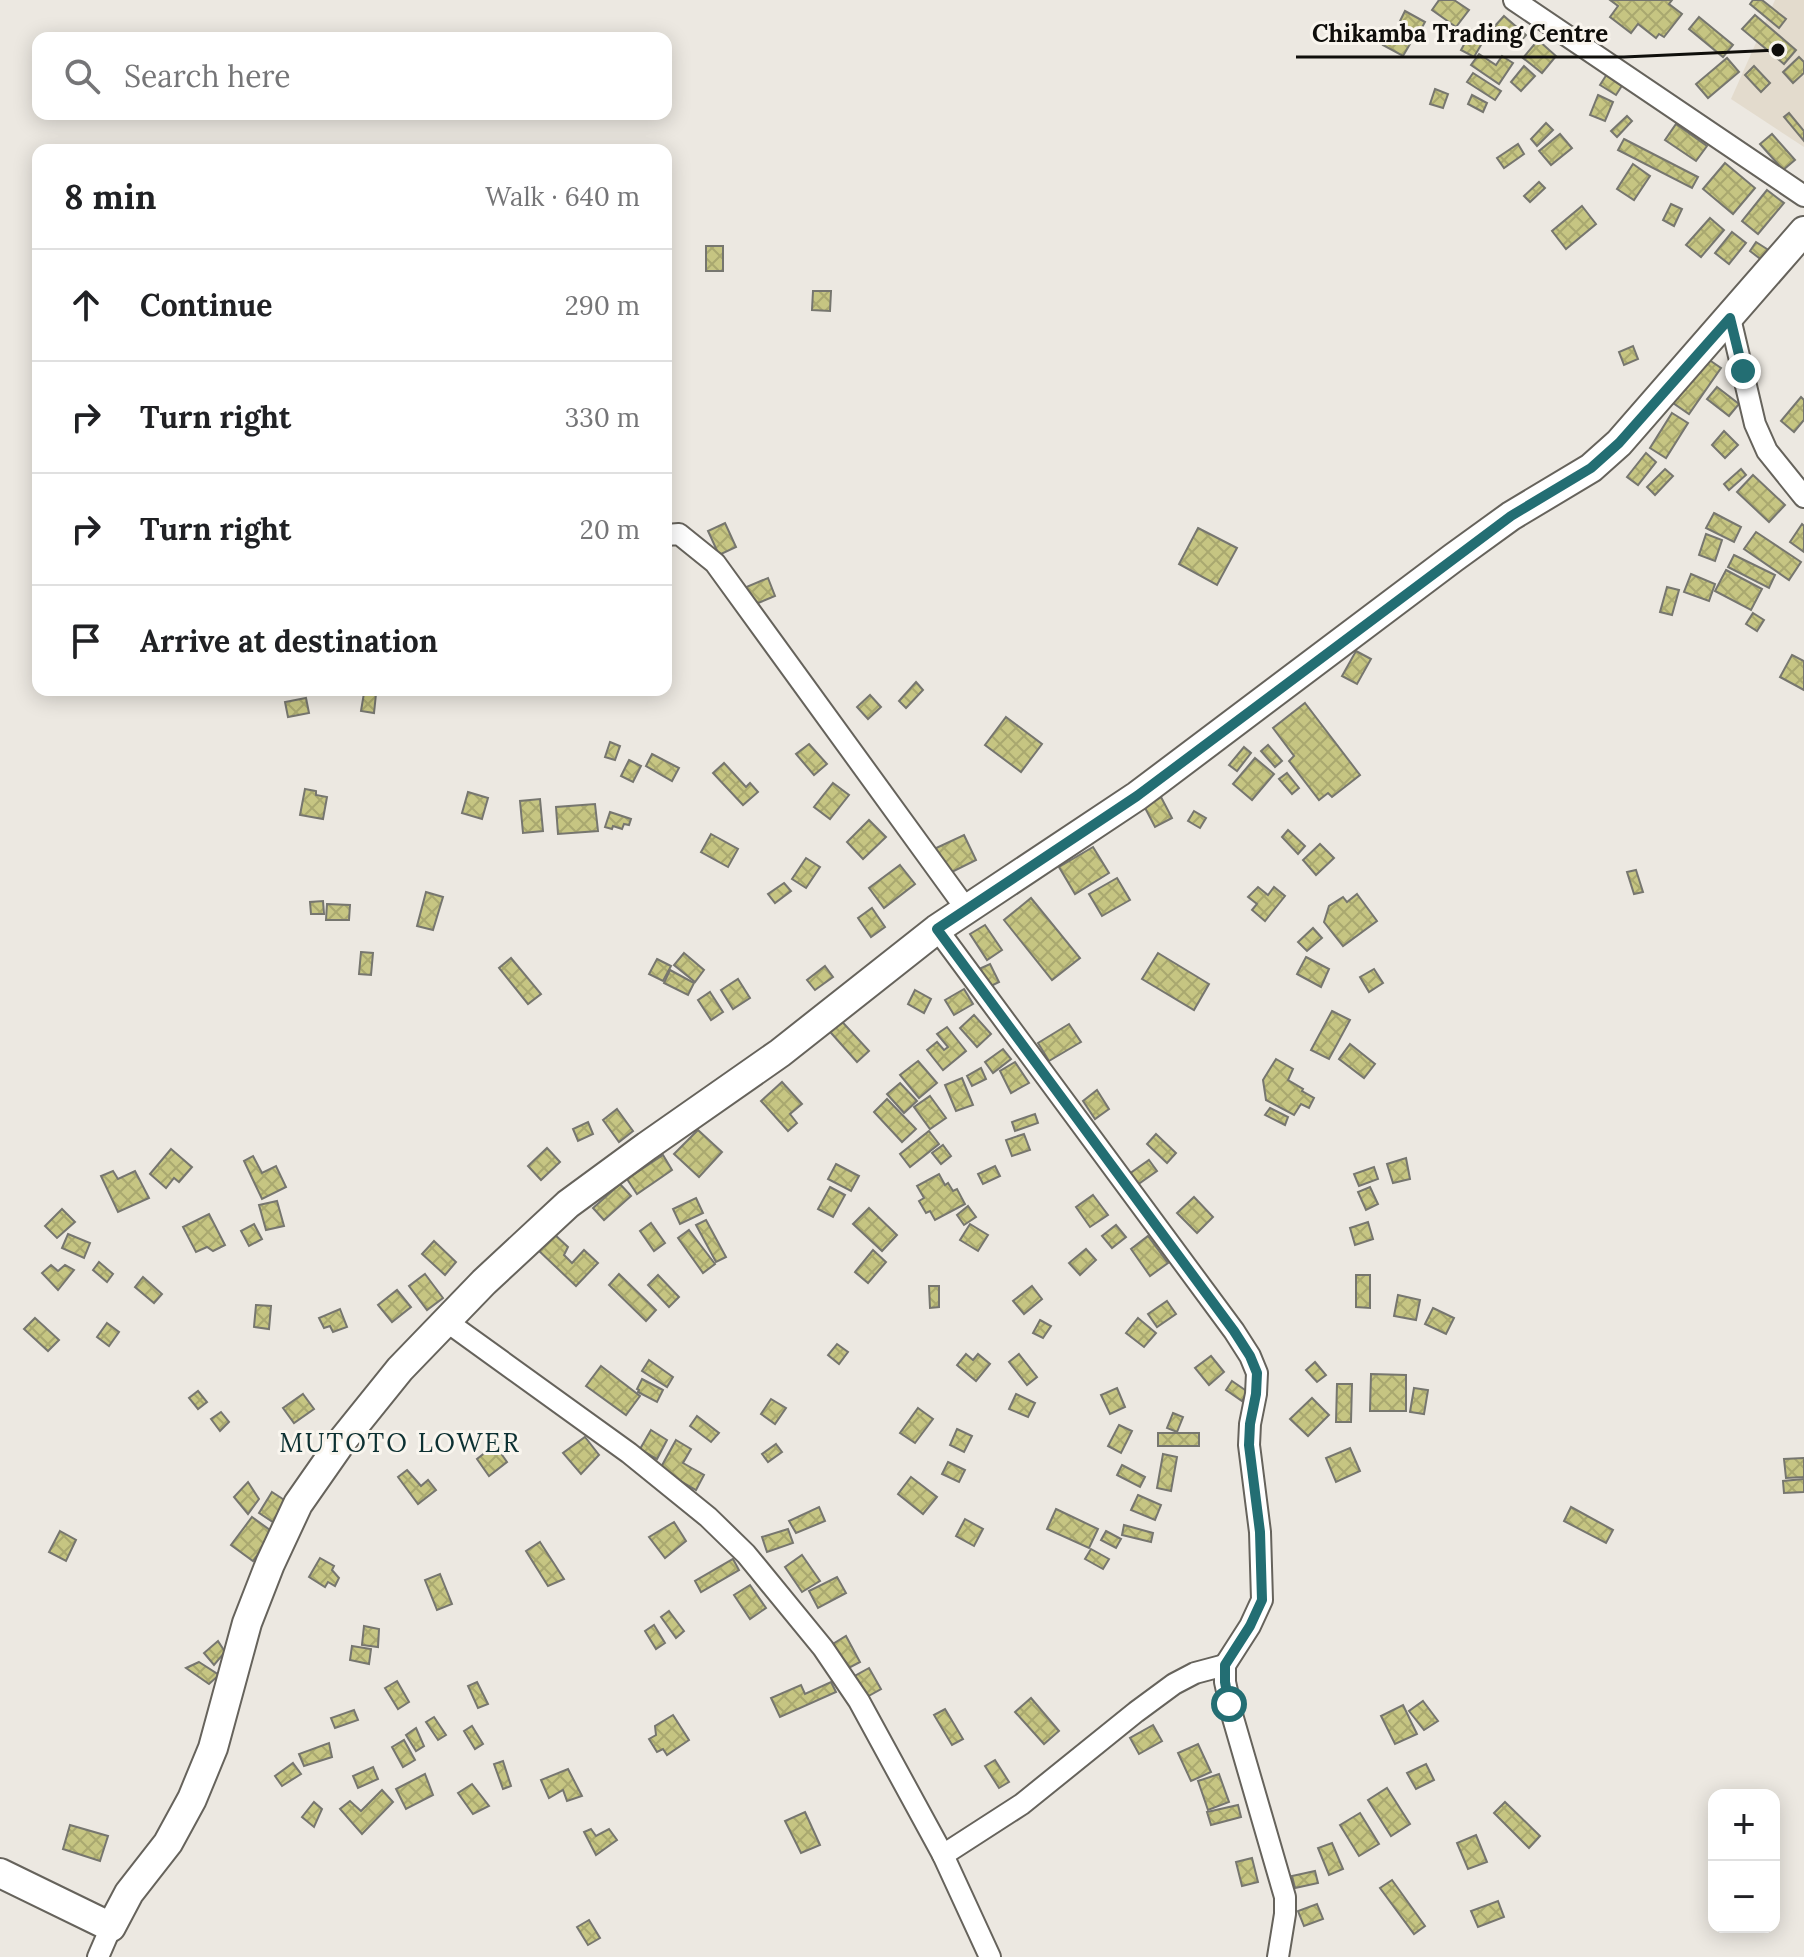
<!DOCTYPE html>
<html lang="en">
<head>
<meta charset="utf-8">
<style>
	body { margin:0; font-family:Lora,serif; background:#f2f2f2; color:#202124 }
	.controls { position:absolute; right:24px; bottom:24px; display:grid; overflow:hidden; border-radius:16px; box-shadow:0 4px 20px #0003 }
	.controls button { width:72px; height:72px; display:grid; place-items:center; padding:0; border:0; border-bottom:2px solid #e0e0e0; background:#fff; color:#202124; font:40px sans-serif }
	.stop { position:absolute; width:24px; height:24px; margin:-18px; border:6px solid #236e73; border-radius:50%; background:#fff }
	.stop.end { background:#236e73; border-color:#fff; box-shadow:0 2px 8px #0008 }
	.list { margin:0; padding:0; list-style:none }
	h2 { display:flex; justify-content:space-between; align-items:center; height:104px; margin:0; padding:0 32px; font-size:34px }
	h2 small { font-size:26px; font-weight:400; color:#757577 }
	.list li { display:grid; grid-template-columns:52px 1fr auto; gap:24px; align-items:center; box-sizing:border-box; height:112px; padding:0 32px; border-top:2px solid #e0e0e0 }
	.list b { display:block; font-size:30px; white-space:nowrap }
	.list em { font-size:26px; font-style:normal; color:#757577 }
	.icon { flex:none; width:44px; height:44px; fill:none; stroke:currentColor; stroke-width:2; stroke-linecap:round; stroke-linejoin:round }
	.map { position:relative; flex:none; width:1804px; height:1957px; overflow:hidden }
	.search { position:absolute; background:#fff; box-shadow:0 4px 20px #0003; left:32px; top:32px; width:640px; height:88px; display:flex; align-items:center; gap:20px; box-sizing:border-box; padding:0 28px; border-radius:16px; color:#757577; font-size:30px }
	.panel { position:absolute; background:#fff; box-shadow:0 4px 20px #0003; left:32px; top:144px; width:640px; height:552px; border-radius:16px }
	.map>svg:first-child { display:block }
	.built { fill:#e3dbcd }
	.building { fill:url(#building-cross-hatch); stroke:#76766f; stroke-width:2 }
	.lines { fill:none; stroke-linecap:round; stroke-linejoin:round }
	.street-casing { stroke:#66635c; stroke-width:24 }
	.secondary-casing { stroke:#66635c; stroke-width:32 }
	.street { stroke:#fff; stroke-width:20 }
	.secondary { stroke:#fff; stroke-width:28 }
	.route { stroke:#236e73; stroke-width:10 }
	.labels { text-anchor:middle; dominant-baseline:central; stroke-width:6; stroke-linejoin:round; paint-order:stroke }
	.quarter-label { font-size:26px; letter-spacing:2px; fill:#0c3032; stroke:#f9f5ee }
	.leader { fill:none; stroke:#0f0e0b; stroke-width:3 }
	.callout-dot { fill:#0f0e0b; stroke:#f9f5ee; stroke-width:3 }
	.callout-label { font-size:24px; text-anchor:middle; font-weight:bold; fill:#0f0e0b; stroke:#f9f5ee; stroke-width:6; stroke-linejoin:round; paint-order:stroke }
</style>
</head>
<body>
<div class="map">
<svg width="1804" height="1957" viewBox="0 0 1804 1957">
	<defs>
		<pattern id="building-cross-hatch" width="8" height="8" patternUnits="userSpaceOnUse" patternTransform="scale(2)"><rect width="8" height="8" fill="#c6c582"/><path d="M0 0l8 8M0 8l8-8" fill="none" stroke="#a9a86f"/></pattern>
	</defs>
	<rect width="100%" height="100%" fill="#ece8e1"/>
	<path class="built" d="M1775,0H1804V147L1731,99Z"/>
	<g class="building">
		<path d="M1439,0H1454L1469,10L1456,27L1432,10Z"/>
		<path d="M1610,0H1672L1669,4L1682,14L1664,37L1659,34L1656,38L1638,24L1631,33L1610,17L1618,6Z"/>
		<path d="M1753,0H1762L1786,19L1779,28L1750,4Z"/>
		<path d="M1405,11L1425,22L1419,33L1399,23Z"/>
		<path d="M1755,15L1796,50L1784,64L1742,29Z"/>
		<path d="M1504,16L1526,35L1516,47L1494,27Z"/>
		<path d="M1699,17L1733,45L1723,57L1689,29Z"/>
		<path d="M1393,28L1413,39L1403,56L1383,45Z"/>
		<path d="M1472,30L1485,38L1474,57L1461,50Z"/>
		<path d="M1538,40L1556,56L1542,73L1523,58Z"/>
		<path d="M1479,54L1496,65L1502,56L1513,63L1499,84L1471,65Z"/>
		<path d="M1799,57L1804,62V73L1793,83L1783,72Z"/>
		<path d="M1727,58L1739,72L1708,98L1696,84Z"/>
		<path d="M1524,66L1535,76L1521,91L1511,82Z"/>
		<path d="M1754,66L1770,83L1761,92L1745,75Z"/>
		<path d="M1473,73L1501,91L1495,100L1467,82Z"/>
		<path d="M1607,74L1623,84L1616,95L1600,85Z"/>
		<path d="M1435,89L1448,94L1443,108L1430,104Z"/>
		<path d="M1472,95L1487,103L1483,112L1468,104Z"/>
		<path d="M1598,95L1613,102L1605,121L1590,115Z"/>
		<path d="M1789,113L1804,131V141L1784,117Z"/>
		<path d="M1627,116L1632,121L1617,137L1611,131Z"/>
		<path d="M1546,123L1553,130L1537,146L1531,139Z"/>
		<path d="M1676,124L1707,146L1696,161L1665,140Z"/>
		<path d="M1560,134L1572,148L1551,165L1539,151Z"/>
		<path d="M1772,134L1795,160L1783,170L1760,144Z"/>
		<path d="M1624,139L1698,177L1692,188L1618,150Z"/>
		<path d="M1518,144L1524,154L1504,168L1497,158Z"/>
		<path d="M1725,163L1755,188L1733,214L1703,189Z"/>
		<path d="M1633,164L1650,176L1634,200L1617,189Z"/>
		<path d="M1539,182L1545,188L1530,202L1524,196Z"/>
		<path d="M1767,190L1784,203L1758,234L1742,221Z"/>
		<path d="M1671,204L1682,209L1674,226L1663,220Z"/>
		<path d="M1582,206L1596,224L1566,249L1552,231Z"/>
		<path d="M1710,218L1724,230L1701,257L1686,245Z"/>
		<path d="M1732,232L1746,243L1729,264L1715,253Z"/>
		<path d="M1756,242L1770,251L1763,261L1750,251Z"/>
		<rect x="706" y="246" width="17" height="25"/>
		<path d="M813,291H831L830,311L812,310Z"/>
		<path d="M1633,346L1638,359L1624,365L1619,352Z"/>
		<path d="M1705,357L1721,368L1689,414L1673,403Z"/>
		<path d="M1717,387L1739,404L1729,416L1707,399Z"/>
		<path d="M1801,397L1804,400V420L1794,432L1781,421Z"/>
		<path d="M1672,413L1688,423L1666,458L1650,448Z"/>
		<path d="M1724,431L1738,445L1725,458L1712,445Z"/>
		<path d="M1646,453L1656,462L1638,485L1627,477Z"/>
		<path d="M1665,469L1673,476L1655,495L1647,487Z"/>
		<path d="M1741,469L1746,475L1729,490L1724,484Z"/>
		<path d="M1753,475L1785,505L1769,522L1737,492Z"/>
		<path d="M1714,513L1741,527L1734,542L1706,528Z"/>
		<path d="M725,523L736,547L719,555L708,531Z"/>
		<path d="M1802,524L1804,526V552L1790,542Z"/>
		<path d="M1198,528L1237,548L1217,585L1179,564Z"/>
		<path d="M1756,532L1801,562L1789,580L1744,549Z"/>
		<path d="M1706,534L1722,540L1715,561L1699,555Z"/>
		<path d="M1734,555L1775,575L1769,588L1728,567Z"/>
		<path d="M1726,570L1762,589L1751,610L1715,591Z"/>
		<path d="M1691,574L1715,584L1709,601L1684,592Z"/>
		<path d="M768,578L775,596L751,606L744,588Z"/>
		<path d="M1667,587L1679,590L1672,615L1660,612Z"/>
		<path d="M1753,613L1764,620L1757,631L1746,624Z"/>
		<path d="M1356,651L1371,659L1357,684L1342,676Z"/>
		<path d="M1792,655L1804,661V690L1780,677Z"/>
		<path d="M916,682L923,690L906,708L899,701Z"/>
		<path d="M364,693L376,694L374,713L361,711Z"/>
		<path d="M870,695L881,707L868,719L857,707Z"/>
		<path d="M306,698L309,713L288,717L285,702Z"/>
		<path d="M1305,703L1360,775L1332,797L1328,793L1319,800L1289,761L1294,756L1273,728Z"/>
		<path d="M1006,717L1042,744L1021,772L985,745Z"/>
		<path d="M610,742L620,746L615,760L605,757Z"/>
		<path d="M809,744L827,764L814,775L796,754Z"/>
		<path d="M1268,745L1282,761L1275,767L1261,751Z"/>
		<path d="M1244,747L1251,753L1237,771L1229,765Z"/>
		<path d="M652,754L679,768L672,781L646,766Z"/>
		<path d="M1255,758L1274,774L1252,800L1233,784Z"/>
		<path d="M629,760L641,766L633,782L621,776Z"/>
		<path d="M724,763L746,787L750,783L758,792L743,805L713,773Z"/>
		<path d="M1287,773L1299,788L1292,794L1279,779Z"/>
		<path d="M833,783L849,795L830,819L814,807Z"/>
		<path d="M305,789L316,791V795L327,797L323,819L300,815Z"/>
		<path d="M468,792L488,798L482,819L462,813Z"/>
		<path d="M1161,797L1172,818L1155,827L1144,806Z"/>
		<path d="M540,799L543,831L523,833L520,801Z"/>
		<path d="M595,804L598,831L558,834L556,807Z"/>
		<path d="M1194,811L1206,818L1200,828L1188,821Z"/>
		<path d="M610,812L631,819L629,825L624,824L622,829L613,826L612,829L605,827Z"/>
		<path d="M869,820L886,837L863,859L847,842Z"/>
		<path d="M1288,830L1305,846L1298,854L1282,837Z"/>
		<path d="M711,834L738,849L728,867L701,852Z"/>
		<path d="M964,835L976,860L946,875L934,849Z"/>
		<path d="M1320,844L1334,858L1316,875L1303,860Z"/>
		<path d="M1093,847L1109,873L1075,894L1059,867Z"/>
		<path d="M806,858L820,867L806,888L792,879Z"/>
		<path d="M900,865L915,884L884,908L869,888Z"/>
		<path d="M1636,870L1643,892L1634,894L1627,872Z"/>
		<path d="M1117,878L1130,900L1102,916L1089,894Z"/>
		<path d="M784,883L791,891L775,903L768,894Z"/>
		<path d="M1258,887L1268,895L1274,887L1285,896L1265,921L1252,910L1257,904L1248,897Z"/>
		<path d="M426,892L443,897L433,930L417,926Z"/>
		<path d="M1357,894L1377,921L1343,946L1324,922L1329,906L1343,897L1347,902Z"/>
		<path d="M1031,898L1080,958L1052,980L1004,920Z"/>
		<path d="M323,901L324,914H311L310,902Z"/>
		<path d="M327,904L350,905L349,920H326Z"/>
		<path d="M872,908L885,927L871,937L858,918Z"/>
		<path d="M985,925L1002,950L987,960L970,934Z"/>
		<path d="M1313,928L1322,938L1307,951L1298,942Z"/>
		<path d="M361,952L373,953L371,975L359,974Z"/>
		<path d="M684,953L704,970L695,982L674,965Z"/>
		<path d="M1158,953L1209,984L1194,1010L1142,979Z"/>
		<path d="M1306,957L1329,969L1321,987L1297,974Z"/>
		<path d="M511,958L541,994L528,1004L499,968Z"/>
		<path d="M657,959L671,966L663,981L649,974Z"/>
		<path d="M990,964L999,982L989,987L979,969Z"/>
		<path d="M825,966L833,977L815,990L807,980Z"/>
		<path d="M1374,969L1383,983L1369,992L1360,977Z"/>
		<path d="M670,970L694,983L688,995L664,983Z"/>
		<path d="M738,979L750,998L733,1009L721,990Z"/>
		<path d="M964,989L973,1004L954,1015L945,1000Z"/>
		<path d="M915,990L931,999L924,1013L908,1004Z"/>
		<path d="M710,992L723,1012L711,1020L698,1000Z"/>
		<path d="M1332,1011L1350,1020L1329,1059L1311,1050Z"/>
		<path d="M836,1015L869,1051L857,1062L824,1025Z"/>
		<path d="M974,1015L991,1034L977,1047L960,1028Z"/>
		<path d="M1069,1024L1081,1042L1049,1061L1038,1043Z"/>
		<path d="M947,1027L966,1051L943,1070L927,1050L937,1042L944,1050L948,1047L937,1034Z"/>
		<path d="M1350,1044L1375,1064L1364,1078L1339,1059Z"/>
		<path d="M1003,1049L1011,1059L993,1073L985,1062Z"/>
		<path d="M1276,1059L1293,1069L1288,1080L1303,1089L1302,1091L1314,1098L1309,1108L1301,1104L1294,1115L1266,1100L1263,1080Z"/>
		<path d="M918,1061L937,1083L919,1098L900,1075Z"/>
		<path d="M1015,1062L1029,1083L1011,1093L1000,1071Z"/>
		<path d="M981,1068L986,1079L972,1086L967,1076Z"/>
		<path d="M962,1078L973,1105L956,1111L945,1085Z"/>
		<path d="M782,1082L802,1104L790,1114L797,1123L788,1131L761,1101Z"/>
		<path d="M900,1083L917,1101L904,1113L887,1094Z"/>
		<path d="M1097,1090L1109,1109L1095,1119L1083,1101Z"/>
		<path d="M930,1096L946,1118L930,1129L914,1107Z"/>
		<path d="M887,1099L916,1129L902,1142L874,1112Z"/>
		<path d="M1270,1108L1288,1117L1285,1125L1265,1115Z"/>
		<path d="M617,1109L633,1131L619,1142L603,1120Z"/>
		<path d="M1035,1114L1038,1123L1015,1131L1012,1122Z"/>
		<path d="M588,1122L593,1134L578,1141L573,1129Z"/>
		<path d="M698,1130L722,1152L699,1177L674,1154Z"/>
		<path d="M929,1131L939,1144L910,1167L900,1154Z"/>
		<path d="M1024,1134L1030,1150L1012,1156L1006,1140Z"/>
		<path d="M1156,1134L1176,1153L1167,1163L1147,1144Z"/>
		<path d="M943,1145L951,1156L941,1164L932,1153Z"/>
		<path d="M547,1148L560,1162L541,1180L528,1166Z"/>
		<path d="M171,1149L192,1167L179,1182L174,1178L166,1188L150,1174Z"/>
		<path d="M663,1155L672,1170L637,1194L627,1179Z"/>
		<path d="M253,1156L262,1173L276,1166L286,1187L262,1199L244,1161Z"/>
		<path d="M1406,1158L1410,1179L1393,1183L1387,1164Z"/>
		<path d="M1149,1160L1157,1171L1137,1185L1129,1174Z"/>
		<path d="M836,1164L859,1176L851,1191L828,1179Z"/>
		<path d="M995,1166L1000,1176L983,1184L978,1174Z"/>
		<path d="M1374,1167L1378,1179L1359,1186L1354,1174Z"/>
		<path d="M113,1171L118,1179L135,1171L149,1198L118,1212L101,1176Z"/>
		<path d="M939,1174L945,1185L948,1183L953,1191L957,1189L965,1204L935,1220L930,1211L926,1213L919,1201L924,1198L917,1186Z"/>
		<path d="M620,1184L631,1196L604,1220L593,1208Z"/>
		<path d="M830,1187L845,1195L833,1217L818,1209Z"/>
		<path d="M1370,1187L1378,1204L1366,1210L1358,1192Z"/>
		<path d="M1093,1195L1108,1215L1090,1227L1076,1207Z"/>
		<path d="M1194,1197L1213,1217L1197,1233L1177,1213Z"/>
		<path d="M696,1198L703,1213L680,1224L673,1209Z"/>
		<path d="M277,1201L284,1226L266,1230L259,1205Z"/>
		<path d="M968,1206L976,1217L964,1225L957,1215Z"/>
		<path d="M869,1208L897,1235L882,1251L853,1224Z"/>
		<path d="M62,1209L75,1222L57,1238L45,1226Z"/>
		<path d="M209,1214L225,1245L213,1251L207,1247L196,1252L183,1227Z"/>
		<path d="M706,1220L726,1257L716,1262L696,1225Z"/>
		<path d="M1368,1222L1373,1239L1355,1245L1350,1228Z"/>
		<path d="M651,1223L665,1243L654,1251L640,1231Z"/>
		<path d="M254,1224L262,1239L249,1246L241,1231Z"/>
		<path d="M970,1224L988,1235L978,1251L960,1240Z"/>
		<path d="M1116,1225L1126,1237L1112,1248L1102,1236Z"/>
		<path d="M689,1230L715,1264L703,1273L678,1238Z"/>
		<path d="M68,1234L90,1243L84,1258L62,1248Z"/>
		<path d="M554,1234L568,1247L564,1255L572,1263L584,1250L598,1263L576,1286L538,1250Z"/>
		<path d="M1148,1236L1168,1263L1150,1276L1131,1249Z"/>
		<path d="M434,1241L456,1262L445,1275L422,1254Z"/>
		<path d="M1086,1249L1096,1260L1080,1275L1069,1263Z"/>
		<path d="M873,1250L886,1262L868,1283L855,1272Z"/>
		<path d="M99,1262L113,1274L107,1282L93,1270Z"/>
		<path d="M51,1265L58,1271L65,1265L74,1270L58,1290L42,1273Z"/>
		<path d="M425,1274L443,1298L427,1310L409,1286Z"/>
		<path d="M619,1274L656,1310L646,1321L609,1285Z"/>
		<path d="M658,1275L679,1297L669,1307L648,1285Z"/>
		<path d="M1356,1275H1370V1308L1356,1307Z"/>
		<path d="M143,1277L162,1294L154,1303L135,1287Z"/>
		<path d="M929,1286H939V1307L930,1308Z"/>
		<path d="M1032,1286L1042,1299L1024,1314L1013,1301Z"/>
		<path d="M397,1290L411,1307L392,1322L378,1305Z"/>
		<path d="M1398,1295L1420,1300L1416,1320L1394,1316Z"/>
		<path d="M1167,1301L1176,1314L1157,1327L1148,1314Z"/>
		<path d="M256,1305L271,1306L269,1329L254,1327Z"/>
		<path d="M1433,1308L1454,1318L1446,1334L1425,1324Z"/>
		<path d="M340,1309L347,1327L333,1332L330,1326L324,1328L319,1318Z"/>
		<path d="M35,1318L59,1340L48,1351L24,1329Z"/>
		<path d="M1138,1318L1156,1333L1144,1347L1126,1333Z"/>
		<path d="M1040,1320L1051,1326L1043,1338L1033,1333Z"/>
		<path d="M107,1323L119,1332L109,1346L97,1337Z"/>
		<path d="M837,1344L848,1352L839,1364L828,1355Z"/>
		<path d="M966,1354L973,1360L978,1354L990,1364L976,1381L957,1365Z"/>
		<path d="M1019,1354L1037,1377L1027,1385L1009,1362Z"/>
		<path d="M1211,1356L1224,1372L1209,1385L1195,1368Z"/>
		<path d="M649,1360L673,1377L667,1387L642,1371Z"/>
		<path d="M1315,1362L1326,1375L1317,1382L1306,1370Z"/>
		<path d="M601,1366L640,1396L626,1415L586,1386Z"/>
		<path d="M1371,1374L1406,1375V1411H1370Z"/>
		<path d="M642,1379L663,1390L657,1402L638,1392L639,1390L637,1389Z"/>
		<path d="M1232,1381L1248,1392L1242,1401L1226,1390Z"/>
		<path d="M1337,1384H1352L1351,1422H1336Z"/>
		<path d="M1117,1388L1125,1407L1110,1414L1101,1395Z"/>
		<path d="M1414,1388L1428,1390L1424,1414L1410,1412Z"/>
		<path d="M198,1391L207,1402L198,1409L189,1398Z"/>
		<path d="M303,1394L314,1409L294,1423L283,1408Z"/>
		<path d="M1016,1394L1035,1403L1028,1417L1009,1409Z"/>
		<path d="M1312,1398L1329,1415L1308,1436L1290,1419Z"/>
		<path d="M771,1399L786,1408L775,1424L761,1414Z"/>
		<path d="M918,1408L933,1419L915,1443L900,1433Z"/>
		<path d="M221,1412L229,1422L220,1431L211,1419Z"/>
		<path d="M1173,1413L1183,1417L1177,1432L1167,1428Z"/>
		<path d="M697,1416L719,1433L711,1442L690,1426Z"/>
		<path d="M1119,1425L1132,1431L1121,1453L1108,1446Z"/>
		<path d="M957,1429L972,1436L964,1452L950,1445Z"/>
		<path d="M651,1430L667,1440L657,1459L640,1449Z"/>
		<rect x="1158" y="1433" width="41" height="13"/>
		<path d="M585,1437L599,1455L581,1474L563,1453Z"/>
		<path d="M676,1440L691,1449L683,1463L704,1475L696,1490L660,1469Z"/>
		<path d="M776,1444L782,1452L768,1462L762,1454Z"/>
		<path d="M495,1445L507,1462L489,1476L477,1459Z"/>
		<path d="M1350,1448L1360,1471L1336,1482L1326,1458Z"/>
		<path d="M1163,1454L1177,1457L1171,1491L1157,1488Z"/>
		<path d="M1804,1458V1477L1786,1478L1784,1459Z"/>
		<path d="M948,1462L965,1470L959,1482L942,1474Z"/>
		<path d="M1122,1465L1145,1477L1140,1487L1117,1475Z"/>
		<path d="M407,1470L421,1486L428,1480L436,1490L418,1504L398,1477Z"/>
		<path d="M911,1477L937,1497L923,1514L898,1494Z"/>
		<path d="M1804,1479V1492L1784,1493L1783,1481Z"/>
		<path d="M248,1482L259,1499L248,1514L234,1497Z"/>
		<path d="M272,1492L289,1503L276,1524L259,1513Z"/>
		<path d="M1138,1495L1161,1505L1155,1520L1131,1510Z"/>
		<path d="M819,1507L825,1521L796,1533L789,1521Z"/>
		<path d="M1571,1507L1613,1530L1606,1543L1564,1521Z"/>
		<path d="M1056,1509L1098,1529L1089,1548L1047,1529Z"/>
		<path d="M252,1517L274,1533L253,1561L231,1545Z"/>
		<path d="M965,1519L983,1529L974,1546L956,1536Z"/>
		<path d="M674,1522L686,1541L665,1558L649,1537Z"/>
		<path d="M1124,1525L1153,1533L1151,1542L1122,1535Z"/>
		<path d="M788,1529L793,1543L767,1552L762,1537Z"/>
		<path d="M60,1531L76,1540L66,1561L49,1552Z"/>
		<path d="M1106,1531L1121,1539L1116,1548L1101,1540Z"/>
		<path d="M540,1542L564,1579L548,1586L526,1551Z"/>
		<path d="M1091,1549L1109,1559L1103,1569L1085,1559Z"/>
		<path d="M802,1555L820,1581L802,1592L785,1567Z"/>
		<path d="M320,1558L334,1566L332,1570L339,1578L335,1586L328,1582L325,1587L309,1577Z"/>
		<path d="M733,1559L739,1570L701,1592L695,1581Z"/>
		<path d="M440,1574L452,1604L437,1610L425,1580Z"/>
		<path d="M837,1577L846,1593L818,1608L809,1591Z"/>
		<path d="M750,1585L766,1608L750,1619L734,1595Z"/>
		<path d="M669,1611L684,1631L676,1638L661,1617Z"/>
		<path d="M654,1625L665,1643L656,1649L645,1631Z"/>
		<path d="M364,1626L379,1629L378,1647L362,1645Z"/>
		<path d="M846,1636L860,1662L845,1670L831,1645Z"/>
		<path d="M218,1641L225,1652L214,1665L204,1653Z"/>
		<path d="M352,1646L371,1649L369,1664L350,1660Z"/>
		<path d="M199,1662L219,1675L209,1684L186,1668Z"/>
		<path d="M869,1668L881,1689L865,1698L853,1677Z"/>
		<path d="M397,1681L409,1702L398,1709L385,1688Z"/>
		<path d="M477,1682L488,1704L478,1708L468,1686Z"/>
		<path d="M831,1682L836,1692L780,1717L771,1698L801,1685L805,1694Z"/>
		<path d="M1031,1698L1059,1731L1044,1744L1015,1712Z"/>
		<path d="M1423,1701L1438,1721L1424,1730L1409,1711Z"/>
		<path d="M1403,1705L1417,1734L1395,1744L1381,1716Z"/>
		<path d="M945,1709L963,1739L952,1745L934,1715Z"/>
		<path d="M354,1710L358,1720L335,1728L331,1718Z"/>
		<path d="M673,1715L689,1740L667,1755L663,1749L657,1752L649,1739L656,1735L655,1726Z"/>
		<path d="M434,1717L446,1735L438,1740L426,1722Z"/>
		<path d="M1153,1725L1162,1741L1139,1754L1130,1738Z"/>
		<path d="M472,1726L483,1744L475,1749L464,1731Z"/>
		<path d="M416,1728L424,1746L416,1751L406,1735Z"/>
		<path d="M404,1740L415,1760L403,1767L392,1747Z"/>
		<path d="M329,1743L332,1757L304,1766L299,1754Z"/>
		<path d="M1198,1744L1211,1772L1191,1781L1178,1753Z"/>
		<path d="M995,1760L1009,1782L999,1788L985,1766Z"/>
		<path d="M503,1761L511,1786L503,1789L494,1764Z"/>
		<path d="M293,1763L301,1774L282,1786L275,1776Z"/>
		<path d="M1426,1764L1434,1780L1416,1789L1407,1773Z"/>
		<path d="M373,1767L378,1779L358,1788L353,1776Z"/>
		<path d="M568,1769L582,1796L567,1801L563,1790L549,1798L541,1780Z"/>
		<path d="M425,1774L433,1795L406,1809L396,1789Z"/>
		<path d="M1219,1774L1229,1802L1208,1810L1198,1781Z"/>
		<path d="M472,1784L489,1806L473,1814L458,1793Z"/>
		<path d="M1387,1788L1410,1824L1391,1836L1368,1800Z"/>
		<path d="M382,1790L393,1802L362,1834L340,1809L350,1801L361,1811Z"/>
		<path d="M314,1802L322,1809L314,1827L302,1817Z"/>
		<path d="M1505,1802L1540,1836L1529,1848L1494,1813Z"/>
		<path d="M1238,1805L1241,1817L1211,1825L1207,1812Z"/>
		<path d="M805,1812L820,1845L801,1853L785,1821Z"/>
		<path d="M1360,1813L1379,1844L1359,1856L1340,1825Z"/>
		<path d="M70,1825L108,1836L100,1861L63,1849Z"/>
		<path d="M591,1829L596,1836L609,1829L617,1840L596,1855L584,1832Z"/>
		<path d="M1476,1835L1487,1862L1468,1869L1457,1843Z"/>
		<path d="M1332,1843L1343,1869L1329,1875L1318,1848Z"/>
		<path d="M1252,1858L1258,1882L1242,1886L1236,1862Z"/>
		<path d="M1315,1871L1318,1883L1295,1888L1292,1876Z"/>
		<path d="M1392,1880L1425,1926L1414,1934L1380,1888Z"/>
		<path d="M1498,1901L1504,1917L1478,1927L1471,1911Z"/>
		<path d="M1317,1904L1323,1919L1304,1926L1298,1911Z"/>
		<path d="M589,1920L600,1938L588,1945L577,1927Z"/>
	</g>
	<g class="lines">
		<defs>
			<g id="street">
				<path d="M1514,0L1804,196"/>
				<path d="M1730,318L1755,424L1767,451L1804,497"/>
				<path d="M666,535L679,534L715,563L967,910"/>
				<path d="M937,929L1234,1331L1250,1356L1257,1373L1256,1394L1250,1424L1249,1445L1260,1532L1262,1600L1250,1626L1225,1665V1682L1233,1718L1285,1897V1914L1278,1957"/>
				<path d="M446,1321L629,1453L708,1517L746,1554L823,1648L859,1701L943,1855L990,1957"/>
				<path d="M943,1855L1022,1804L1136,1712L1174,1684L1195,1673L1225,1665"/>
				<path d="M98,1957L111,1927"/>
			</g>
			<path id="secondary" d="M0,1873L111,1927L129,1893L168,1843L192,1799L213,1748L247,1623L270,1564L298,1504L342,1441L400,1369L484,1282L568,1204L647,1146L780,1053L937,929L1137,796L1453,558L1511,516L1591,468L1619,443L1804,231"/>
		</defs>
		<use href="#street" class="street-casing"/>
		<use href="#secondary" class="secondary-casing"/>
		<use href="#street" class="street"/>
		<use href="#secondary" class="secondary"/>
	</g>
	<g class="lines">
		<path class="route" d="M1229,1704L1225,1682V1665L1250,1626L1262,1600L1260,1532L1249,1445L1250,1424L1256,1394L1257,1373L1250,1356L1234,1331L937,929L1137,796L1511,516L1591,468L1619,443L1730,318L1743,371"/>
	</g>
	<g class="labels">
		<g class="quarter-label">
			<text x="400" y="1442">MUTOTO LOWER</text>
		</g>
	</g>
	<path class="leader" d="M1778 50L1624 57H1296"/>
	<circle class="callout-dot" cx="1778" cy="50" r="8"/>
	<g class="callout-label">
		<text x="1460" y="42">Chikamba Trading Centre</text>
	</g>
</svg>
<div class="controls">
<button>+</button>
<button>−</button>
</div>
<div class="stop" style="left:1229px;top:1704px"></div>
<div class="stop end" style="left:1743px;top:371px"></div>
<div class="search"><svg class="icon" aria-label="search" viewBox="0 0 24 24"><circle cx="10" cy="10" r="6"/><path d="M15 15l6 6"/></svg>Search here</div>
<section class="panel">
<h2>8 min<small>Walk · 640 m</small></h2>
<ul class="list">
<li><svg class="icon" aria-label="ahead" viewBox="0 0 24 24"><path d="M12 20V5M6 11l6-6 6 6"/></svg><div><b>Continue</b></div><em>290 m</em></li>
<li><svg class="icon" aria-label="right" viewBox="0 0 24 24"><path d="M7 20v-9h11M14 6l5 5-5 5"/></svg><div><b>Turn right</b></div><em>330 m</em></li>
<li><svg class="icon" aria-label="right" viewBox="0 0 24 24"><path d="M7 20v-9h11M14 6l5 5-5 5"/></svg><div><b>Turn right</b></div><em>20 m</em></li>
<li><svg class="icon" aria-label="arrive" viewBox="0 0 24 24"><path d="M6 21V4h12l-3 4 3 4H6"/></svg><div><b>Arrive at destination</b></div></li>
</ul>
</section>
</div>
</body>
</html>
